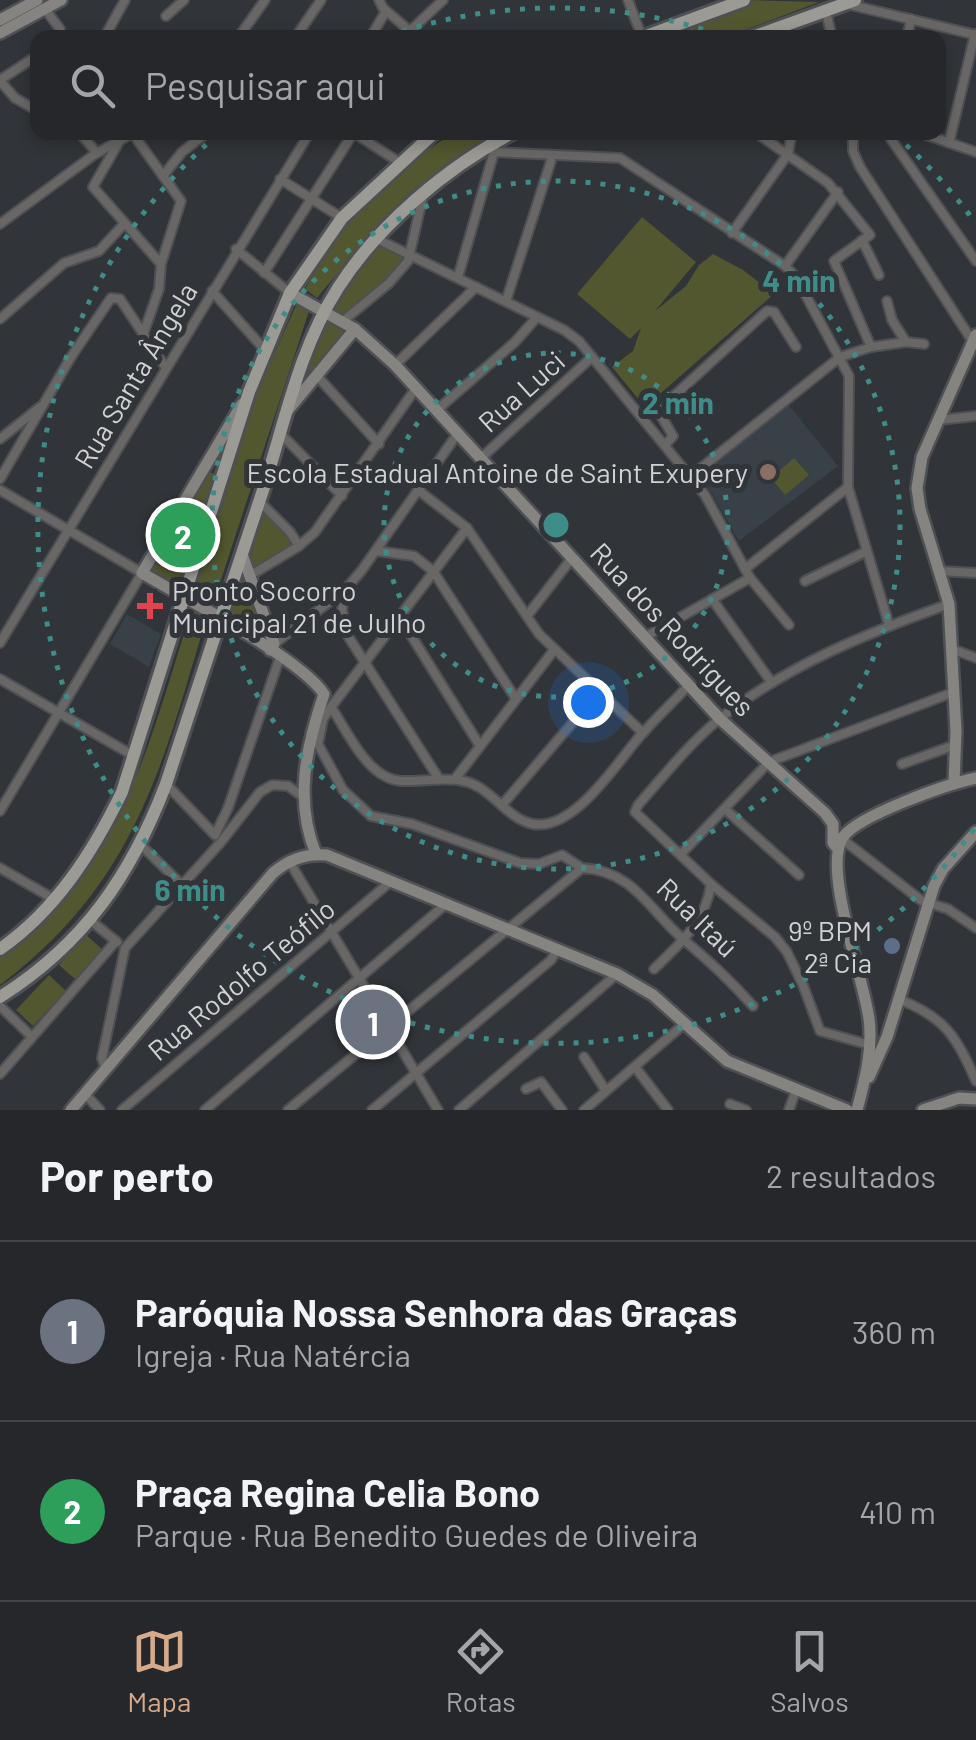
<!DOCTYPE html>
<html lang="pt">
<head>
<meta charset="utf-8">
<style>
	body { margin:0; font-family:Barlow,sans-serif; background:#313336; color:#f1f3f6 }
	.you { position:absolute; left:588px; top:702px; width:35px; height:35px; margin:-25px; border:8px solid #fff; border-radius:50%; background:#1a73e8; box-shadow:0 0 0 15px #1a73e833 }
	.badge { display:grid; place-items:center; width:65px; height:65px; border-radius:50%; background:#d6ab8b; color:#fff; font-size:32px; font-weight:700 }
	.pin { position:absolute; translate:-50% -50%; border:5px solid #fff; box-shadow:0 2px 10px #0006 }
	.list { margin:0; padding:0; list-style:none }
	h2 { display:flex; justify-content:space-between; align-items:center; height:130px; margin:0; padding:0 40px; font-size:42px }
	h2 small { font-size:32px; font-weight:400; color:#a3a5a8 }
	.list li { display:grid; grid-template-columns:65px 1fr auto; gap:30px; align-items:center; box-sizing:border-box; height:180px; padding:0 40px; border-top:2px solid #424447 }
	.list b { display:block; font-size:38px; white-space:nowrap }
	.list p { margin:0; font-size:32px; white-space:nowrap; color:#a3a5a8 }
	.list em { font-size:32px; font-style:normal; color:#a3a5a8 }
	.icon { flex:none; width:55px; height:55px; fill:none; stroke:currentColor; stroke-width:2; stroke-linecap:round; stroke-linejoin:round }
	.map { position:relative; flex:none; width:976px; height:1110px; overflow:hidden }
	.search { position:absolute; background:#25272a; box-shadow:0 5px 15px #0003; left:30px; right:30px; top:30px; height:110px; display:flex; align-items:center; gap:25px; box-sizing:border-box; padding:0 35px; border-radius:20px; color:#a3a5a8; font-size:38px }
	.sheet { height:490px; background:#25272a }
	nav { display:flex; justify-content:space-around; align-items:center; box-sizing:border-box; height:140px; border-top:2px solid #424447; background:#25272a; font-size:28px; color:#a3a5a8 }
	nav a { display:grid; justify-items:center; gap:5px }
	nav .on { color:#d6ab8b }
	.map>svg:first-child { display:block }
	.built { fill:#384048 }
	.green { fill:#53572f }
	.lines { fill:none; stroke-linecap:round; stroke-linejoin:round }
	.street-casing { stroke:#4e5054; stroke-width:12 }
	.secondary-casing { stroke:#4e5054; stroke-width:16 }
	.primary-casing { stroke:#4e5054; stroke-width:18 }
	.street { stroke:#686765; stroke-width:8 }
	.secondary { stroke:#858480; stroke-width:11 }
	.primary { stroke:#9b9a95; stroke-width:12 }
	.ring { fill:none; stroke:#3f8d88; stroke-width:5; stroke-dasharray:5 10 }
	.education-dot { fill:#8d6e63; stroke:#313438; stroke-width:4 }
	.health-dot { fill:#e0444e; stroke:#313438; stroke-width:4 }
	.service-dot { fill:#5c6f8a; stroke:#313438; stroke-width:4 }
	.labels { text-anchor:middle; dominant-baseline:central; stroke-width:10; stroke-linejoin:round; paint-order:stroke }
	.street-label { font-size:28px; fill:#d0d2d4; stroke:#313438 }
	.poi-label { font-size:28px; fill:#d0d2d4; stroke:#313438; text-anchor:end }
	.centre { fill:#3f8d88; stroke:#313438; stroke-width:5 }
	.ring-label { font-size:30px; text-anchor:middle; font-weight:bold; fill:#3f8d88; stroke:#313438; stroke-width:10; stroke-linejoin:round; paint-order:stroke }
</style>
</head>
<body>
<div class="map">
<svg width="976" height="1110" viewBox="0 0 976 1110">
	<rect width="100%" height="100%" fill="#313438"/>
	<g class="built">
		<path d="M788,404L838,466L739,541L711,492L699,478Z"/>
		<path d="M127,614L161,634L149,667L110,644Z"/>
	</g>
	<g class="green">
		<path d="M747,0L819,2L726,37L653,38Z"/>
		<path d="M453,133H493C423,176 369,234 317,298L305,289C339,224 392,172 453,133Z"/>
		<path d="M642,217L696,262L655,311L686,286L699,265L713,254L743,270L774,294L645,407L612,367L633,351L641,328L630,339L577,294Z"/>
		<path d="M377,239L410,255L408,261L343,321L326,308Z"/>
		<path d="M298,301L310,308L215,598L195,590L259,388Z"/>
		<path d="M328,319L349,327L306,383L316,336Z"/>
		<path d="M794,458L809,475L785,495L771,478Z"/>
		<path d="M209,473H215L177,588L146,571Z"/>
		<path d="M259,507L280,526L293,547L251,568L248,541Z"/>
		<path d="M241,562L266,633L222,615Z"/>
		<path d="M193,607L207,616C161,770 135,883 0,985V955C27,931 55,909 78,881C139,804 162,698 193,607Z"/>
		<path d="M86,935L102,949L75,979L59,965Z"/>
		<path d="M49,975L66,991L33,1026L16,1010Z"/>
	</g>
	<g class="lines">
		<defs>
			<g id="street">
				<path d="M379,0L383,8L418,38"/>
				<path d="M628,0L642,37"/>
				<path d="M851,5L976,35"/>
				<path d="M45,9L60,29V38"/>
				<path d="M826,11L832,38"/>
				<path d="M166,16L184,0"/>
				<path d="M410,31L443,0"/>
				<path d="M104,38L125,0"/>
				<path d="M238,38L265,0"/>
				<path d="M295,38L321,0"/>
				<path d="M370,38L386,11"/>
				<path d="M907,38L911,19"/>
				<path d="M0,80L38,55"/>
				<path d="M0,81L15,98L38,111"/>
				<path d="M79,132L97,153"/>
				<path d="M755,132L828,183L870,235L834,261L871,347"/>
				<path d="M853,132V151L860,167L973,342"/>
				<path d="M886,132L976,261"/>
				<path d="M918,132L976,152"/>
				<path d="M354,133L399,162"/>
				<path d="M133,134L181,201L161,264"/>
				<path d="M120,140L93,187L161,264L159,289L144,332"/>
				<path d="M949,143L975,34"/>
				<path d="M490,145L494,152L620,158L785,266L796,277L849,376L848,487L889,625"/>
				<path d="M163,176L182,152L208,132"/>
				<path d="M280,179L342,218"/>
				<path d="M0,224L95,154L135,132"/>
				<path d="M732,233L788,154L792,132"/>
				<path d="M377,239L564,330L579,341L705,495L750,578L789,625"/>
				<path d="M862,240L879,275"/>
				<path d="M236,249L290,293"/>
				<path d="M785,266L838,192"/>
				<path d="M264,273L354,132"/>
				<path d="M458,277L494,152"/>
				<path d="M212,291L265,350"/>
				<path d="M506,301L551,161"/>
				<path d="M887,301L892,320L906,342"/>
				<path d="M0,319L64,263L99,251L124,224"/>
				<path d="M343,321L389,283L408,261L423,196"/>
				<path d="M395,365L476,287"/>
				<path d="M318,377L379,444"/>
				<path d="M437,410L515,342L537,317"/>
				<path d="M939,420L976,416"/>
				<path d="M280,433L342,496"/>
				<path d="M0,439L40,407"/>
				<path d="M665,445L673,436L660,414L663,406L767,311L774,312L796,347"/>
				<path d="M481,458L592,357"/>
				<path d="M691,476L840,357L871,347L906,342L924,344"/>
				<path d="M0,479L71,357L111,298L120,299L166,368"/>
				<path d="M0,490L142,573L0,811"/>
				<path d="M418,490L467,528L539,634L643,733"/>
				<path d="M259,501L290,532L299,546"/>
				<path d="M467,528L331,707L323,719L318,744L343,790L371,816L412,824L520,863L539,864L562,855L582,868"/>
				<path d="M377,551L414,556L433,571L516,699"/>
				<path d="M745,569L848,487"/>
				<path d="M940,571L976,573"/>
				<path d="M251,575L299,546L315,532L416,388"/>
				<path d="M805,581L865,552"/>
				<path d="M345,590L342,610L348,636L439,779"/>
				<path d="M712,599L772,683"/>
				<path d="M399,616L480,746"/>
				<path d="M527,616L572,558"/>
				<path d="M645,637L750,578"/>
				<path d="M0,643L310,132"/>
				<path d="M274,644L345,590L362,570L458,433"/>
				<path d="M952,649L976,658"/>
				<path d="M0,679L134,756"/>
				<path d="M331,707C348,732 368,780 402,781C422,782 443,777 463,781C491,786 506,819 533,824C575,831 617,762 641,735C656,718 673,702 689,685"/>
				<path d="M902,764L955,745"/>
				<path d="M455,779L554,650"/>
				<path d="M166,784L215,835"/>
				<path d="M503,804L598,693"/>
				<path d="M725,809L799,875"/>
				<path d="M215,835L228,808L280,657"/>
				<path d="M842,839L922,901L948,909L976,928"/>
				<path d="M141,845L182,885"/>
				<path d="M681,854L769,762L954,692"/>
				<path d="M289,861L438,1110"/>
				<path d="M0,868L54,899"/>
				<path d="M90,920L117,942"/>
				<path d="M654,969C680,944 706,921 711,884"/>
				<path d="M898,999C945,1017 956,1036 976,1081"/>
				<path d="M0,1006L32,1037"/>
				<path d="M870,1045L820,1031L803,985L787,952L775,937L711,884L635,812L638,805C663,777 688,745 717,721C785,666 867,633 949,604"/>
				<path d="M584,1057L606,1091"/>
				<path d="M635,1067L668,1110"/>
				<path d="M106,1070L102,1058L125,948L221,842L260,792L272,785L288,786L302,796"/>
				<path d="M0,1074L116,941"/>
				<path d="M526,1089L541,1082L562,1110"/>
				<path d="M85,1094L100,1110"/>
				<path d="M730,1104L746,1110"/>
				<path d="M122,1110L390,882"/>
				<path d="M205,1110L446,904"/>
				<path d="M288,1110L582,868C634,871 649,910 683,939C710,962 729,979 753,1006"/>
				<path d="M372,1110L551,960L557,950"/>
				<path d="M459,1110L617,974"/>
				<path d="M584,1110L683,1025"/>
				<path d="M789,1110L796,1090"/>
			</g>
			<g id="secondary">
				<path d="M0,20L37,0"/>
				<path d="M0,33L61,0"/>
				<path d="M290,293L355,329L395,365L720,719L825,813L833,824V843L838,849"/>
				<path d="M242,404L142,573C184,598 300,658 324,694C306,747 294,801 316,854"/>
				<path d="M288,410L355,329"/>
				<path d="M242,554L274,644L270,650"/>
				<path d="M954,783L956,731L949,604L920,509L917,488L922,457L976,335"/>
				<path d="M869,1077L887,1037L934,886L943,869L976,832"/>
				<path d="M71,1110L273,873C289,859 306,853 327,855L617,974L653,995L727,1061L847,1110"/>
				<path d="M857,1110C865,1080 873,1049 869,1019C864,979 822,868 843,837C859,815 948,784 976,778"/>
				<path d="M923,1110L959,1098L976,1099"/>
			</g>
			<g id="primary">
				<path d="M641,38L744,0"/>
				<path d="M750,38L855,0"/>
				<path d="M0,949C56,910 93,852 122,792L249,392L290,293L342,218L435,132"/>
				<path d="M0,997C84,944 131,875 166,784C198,685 232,586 264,487C285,421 300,347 338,288C378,225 448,166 514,132"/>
			</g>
		</defs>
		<use href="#street" class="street-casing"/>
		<use href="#secondary" class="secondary-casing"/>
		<use href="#primary" class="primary-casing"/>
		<use href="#street" class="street"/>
		<use href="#secondary" class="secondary"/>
		<use href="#primary" class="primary"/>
	</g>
	<g class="ring">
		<circle cx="556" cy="525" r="172"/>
		<circle cx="556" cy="525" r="344"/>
		<path d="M974 829A517 517 0 1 1 217 135M388 36A517 517 0 0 1 724 36M895 135A517 517 0 0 1 974 221"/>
	</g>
	<circle class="education-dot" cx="768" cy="472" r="10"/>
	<path class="health-dot" d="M145 591h10v10h10v10h-10v10h-10v-10h-10v-10h10z"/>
	<circle class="service-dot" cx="892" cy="946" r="10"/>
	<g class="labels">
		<g class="street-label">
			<text transform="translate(135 375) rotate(-59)">Rua Santa Ângela</text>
			<text transform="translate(521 391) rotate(-42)">Rua Luci</text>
			<text transform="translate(673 629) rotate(47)">Rua dos Rodrigues</text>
			<text transform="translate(698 917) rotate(44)">Rua Itaú</text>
			<text transform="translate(241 979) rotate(-40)">Rua Rodolfo Teófilo</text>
		</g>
		<g class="poi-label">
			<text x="748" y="472">Escola Estadual Antoine de Saint Exupery</text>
			<text x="172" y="590" text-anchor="start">Pronto Socorro<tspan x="172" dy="32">Municipal 21 de Julho</tspan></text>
			<text x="872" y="930">9º BPM<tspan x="872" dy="32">2ª Cia</tspan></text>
		</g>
	</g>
	<circle cx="556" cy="525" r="15" class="centre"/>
	<g class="ring-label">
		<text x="799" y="292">4 min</text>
		<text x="678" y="414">2 min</text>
		<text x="190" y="901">6 min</text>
	</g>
</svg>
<div class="you"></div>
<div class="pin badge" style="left:373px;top:1022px;background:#6b7280">1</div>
<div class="pin badge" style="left:183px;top:535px;background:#2e9e5b">2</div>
<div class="search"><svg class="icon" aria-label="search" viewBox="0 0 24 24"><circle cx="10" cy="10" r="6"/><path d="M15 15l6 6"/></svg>Pesquisar aqui</div>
</div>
<section class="sheet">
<h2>Por perto<small>2 resultados</small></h2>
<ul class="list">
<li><span class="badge" style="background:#6b7280">1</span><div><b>Paróquia Nossa Senhora das Graças</b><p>Igreja · Rua Natércia</p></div><em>360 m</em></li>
<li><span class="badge" style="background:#2e9e5b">2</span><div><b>Praça Regina Celia Bono</b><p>Parque · Rua Benedito Guedes de Oliveira</p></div><em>410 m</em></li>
</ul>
</section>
<nav>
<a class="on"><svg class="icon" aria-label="map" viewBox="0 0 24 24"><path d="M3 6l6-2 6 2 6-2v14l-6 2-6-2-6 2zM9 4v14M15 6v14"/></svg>Mapa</a>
<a><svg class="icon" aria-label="directions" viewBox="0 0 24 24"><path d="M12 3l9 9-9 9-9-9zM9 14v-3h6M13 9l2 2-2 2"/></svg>Rotas</a>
<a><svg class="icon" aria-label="saved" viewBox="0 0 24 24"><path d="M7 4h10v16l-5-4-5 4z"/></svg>Salvos</a>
</nav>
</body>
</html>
